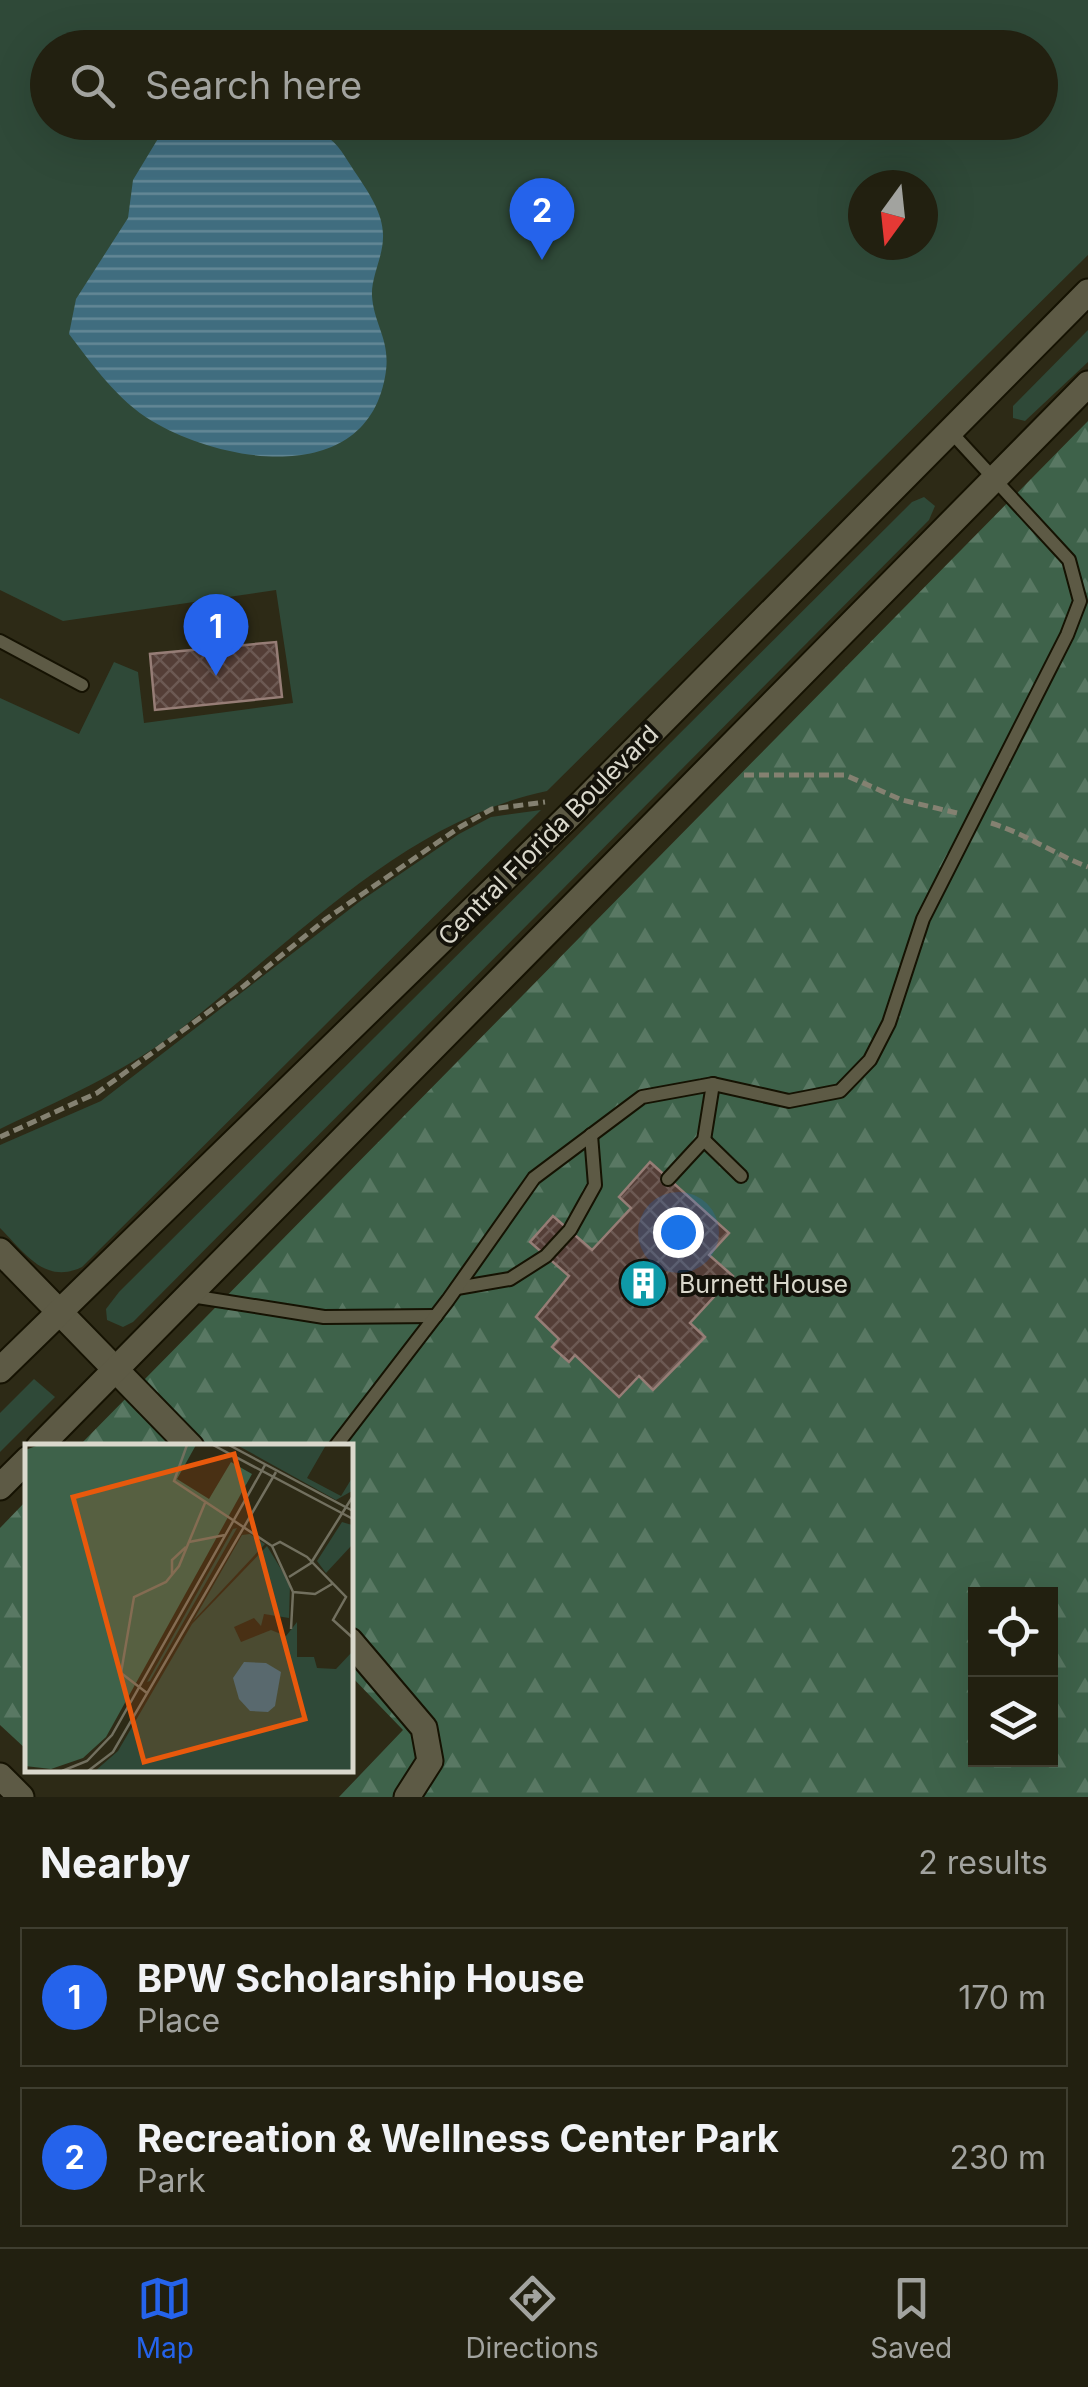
<!DOCTYPE html>
<html lang="en">
<head>
<meta charset="utf-8">
<style>
	body { margin:0; font-family:Inter,sans-serif; background:#2a2819; color:#f1f3f6 }
	.controls { position:absolute; right:30px; bottom:30px; display:grid; overflow:hidden; border-radius:0px; box-shadow:0 10px 40px #0002 }
	.controls button { width:90px; height:90px; display:grid; place-items:center; padding:0; border:0; border-bottom:2px solid #3f3e30; background:#222010; color:#f1f3f6; font:50px sans-serif }
	.compass { position:absolute; left:848px; top:170px; width:90px; height:90px; border-radius:50%; background:#222010; box-shadow:0 10px 40px #0002; rotate:195deg }
	.you { position:absolute; left:678px; top:1232px; width:35px; height:35px; margin:-25px; border:8px solid #fff; border-radius:50%; background:#1a73e8; box-shadow:0 0 0 15px #1a73e833 }
	.badge { display:grid; place-items:center; width:65px; height:65px; border-radius:50%; background:#2563eb; color:#fff; font-size:32px; font-weight:700 }
	.pin { position:absolute; translate:-50% -82px; filter:drop-shadow(0 2px 5px #0008) }
	.pin::after { content:''; position:absolute; top:52px; width:35px; height:30px; background:inherit; clip-path:polygon(0 0,100% 0,50% 100%) }
	.list { margin:0; padding:0; list-style:none }
	h2 { display:flex; justify-content:space-between; align-items:center; height:130px; margin:0; padding:0 40px; font-size:42px }
	h2 small { font-size:32px; font-weight:400; color:#a2a39f }
	.list li { display:grid; grid-template-columns:65px 1fr auto; gap:30px; align-items:center; box-sizing:border-box; height:140px; margin:0 20px 20px; padding:0 20px; border:2px solid #3f3e30; border-radius:0px }
	.list b { display:block; font-size:38px; white-space:nowrap }
	.list p { margin:0; font-size:32px; white-space:nowrap; color:#a2a39f }
	.list em { font-size:32px; font-style:normal; color:#a2a39f }
	.icon { flex:none; width:55px; height:55px; fill:none; stroke:currentColor; stroke-width:2; stroke-linecap:round; stroke-linejoin:round }
	.map { position:relative; flex:none; width:1088px; height:1797px; overflow:hidden }
	.search { position:absolute; background:#222010; box-shadow:0 10px 40px #0002; left:30px; right:30px; top:30px; height:110px; display:flex; align-items:center; gap:25px; box-sizing:border-box; padding:0 35px; border-radius:55px; color:#a2a39f; font-size:38px }
	.sheet { height:450px; background:#222010 }
	nav { display:flex; justify-content:space-around; align-items:center; box-sizing:border-box; height:140px; border-top:2px solid #3f3e30; background:#222010; font-size:28px; color:#a2a39f }
	nav a { display:grid; justify-items:center; gap:5px }
	nav .on { color:#2563eb }
	.map>svg:first-child { display:block }
	.green { fill:#2f4938; fill-rule:evenodd }
	.forest { fill:url(#forest-firs); fill-rule:evenodd }
	.water { fill:url(#water-rules) }
	.building { fill:url(#building-cross-hatch); stroke:#967d76; stroke-width:2.5 }
	.lines { fill:none; stroke-linecap:round; stroke-linejoin:round }
	.lane-casing { stroke:#151202; stroke-width:16 }
	.street-casing { stroke:#151202; stroke-width:29 }
	.path { stroke:#848171; stroke-width:5; stroke-dasharray:10 5; stroke-linecap:butt }
	.lane { stroke:#5d5a45; stroke-width:12 }
	.street { stroke:#5d5a45; stroke-width:25 }
	.labels { text-anchor:middle; dominant-baseline:central; stroke-width:8; stroke-linejoin:round; paint-order:stroke }
	.street-label { font-size:25px; fill:#dad8cc; stroke:#14120a }
	.poi-label { font-size:25px; fill:#dad8cc; stroke:#14120a; text-anchor:start }
	.inset-road { fill:none; stroke:#72705f; stroke-width:2.5 }
	.view { fill:#e8590c; fill-opacity:0.15; stroke:#e8590c; stroke-width:5 }
	.inset-edge { fill:none; stroke:#dad8cc; stroke-width:5 }
</style>
</head>
<body>
<div class="map">
<svg width="1088" height="1797" viewBox="0 0 1088 1797">
	<defs>
		<pattern id="forest-firs" width="22" height="20" patternUnits="userSpaceOnUse" patternTransform="scale(2.5)"><rect width="22" height="20" fill="#3e624a"/><path d="M5 1l3.5 6h-7zM16 11l3.5 6h-7z" fill="#597863"/></pattern>
		<pattern id="water-rules" width="6" height="5" patternUnits="userSpaceOnUse" patternTransform="scale(2.5)"><rect width="6" height="5" fill="#406d7f"/><path d="M0 2.5h6" fill="none" stroke="#648896"/></pattern>
		<pattern id="building-cross-hatch" width="8" height="8" patternUnits="userSpaceOnUse" patternTransform="scale(2.5)"><rect width="8" height="8" fill="#543e37"/><path d="M0 0l8 8M0 8l8-8" fill="none" stroke="#6c5953"/></pattern>
	</defs>
	<rect width="100%" height="100%" fill="#2d2a16"/>
	<g class="green">
		<path d="M0,0H1088V255L547,791C400,822 290,946 174,1034C120,1074 60,1100 0,1129V698L79,734L114,662L138,672L144,723L293,703L276,590L63,621L0,590ZM48,48H1040V122H48ZM863,185H923V245H863Z"/>
		<path d="M1088,330V362L1025,421L1013,418V406Z"/>
		<path d="M924,497L935,506L929,520L133,1322L123,1327L107,1320L106,1309L119,1292L912,502Z"/>
		<path d="M541,810L82,1267C45,1285 25,1253 0,1228V1145L101,1101L359,902L459,834L491,817Z"/>
		<path d="M34,1379L55,1397L0,1452V1413Z"/>
	</g>
	<g class="forest">
		<path d="M1088,421V1797H339L403,1730L350,1675V1447H78ZM976,1594H1050V1760H976Z"/>
		<path d="M27,1500V1750L0,1725V1528Z"/>
	</g>
	<path class="water" d="M183,123C228,122 293,110 330,139C341,147 349,164 357,175C369,193 384,215 383,237C383,257 371,277 372,296C374,326 392,341 385,377C365,488 222,463 152,421C118,401 92,364 69,334L76,299L128,218L133,180L162,132Z"/>
	<g class="building">
		<path d="M276,642L282,697L155,710L150,654Z"/>
		<path d="M650,1162L729,1233L709,1255L733,1276L690,1323L705,1337L653,1390L639,1376L619,1397L575,1355L569,1362L552,1347L559,1339L536,1317L569,1276L530,1242L553,1216L592,1250L631,1208L619,1197Z"/>
	</g>
	<g class="lines">
		<defs>
			<g id="lane">
				<path d="M0,641L82,685"/>
				<path d="M704,1140L741,1176"/>
				<path d="M668,1179L704,1140L713,1084"/>
				<path d="M457,1288L510,1279L546,1256L570,1230L595,1185L591,1135"/>
				<path d="M191,1296L324,1317L436,1316"/>
				<path d="M335,1447L448,1300L534,1178L642,1097L713,1084L789,1101L840,1091L870,1060L889,1023L923,919L1067,635L1080,601L1069,560L950,431"/>
			</g>
			<g id="street">
				<path d="M0,1251L191,1447"/>
				<path d="M0,1370L570,815L1088,292"/>
				<path d="M39,1447L1088,384"/>
				<path d="M0,1487L28,1459"/>
				<path d="M350,1641L424,1728L430,1761L407,1797"/>
				<path d="M0,1776L21,1797"/>
			</g>
		</defs>
		<use href="#lane" class="lane-casing"/>
		<use href="#street" class="street-casing"/>
		<g class="path">
			<path d="M744,775H845L902,800L957,813"/>
			<path d="M991,823C1026,834 1054,854 1088,867"/>
			<path d="M0,1137L97,1093L244,986L326,919L460,827L492,809L545,802"/>
		</g>
		<use href="#lane" class="lane"/>
		<use href="#street" class="street"/>
	</g>
	<defs>
		<symbol id="building-disc" viewBox="-11 -11 22 22"><circle r="9.5" fill="#0f9aa8" stroke="#14120a"/><path d="M-4-6H4V6H1V3H-1V6H-4ZM-2.5-4.3h1.7v1.8h-1.7ZM.8-4.3h1.7v1.8H.8ZM-2.5-1h1.7V.8h-1.7ZM.8-1h1.7V.8H.8Z" fill="#fff"/></symbol>
	</defs>
	<g fill-rule="evenodd">
		<use href="#building-disc" x="616" y="1256" width="55" height="55"/>
	</g>
	<g class="labels">
		<g class="street-label">
			<text transform="translate(548 835) rotate(-45)">Central Florida Boulevard</text>
		</g>
		<g class="poi-label">
			<text x="679" y="1284">Burnett House</text>
		</g>
	</g>
	<g transform="translate(25 1444)">
		<rect width="328" height="328" fill="#2d2a16"/>
		<path d="M212,1H301L282,34L316,52L327,34V47L311,56ZM317,78L327,81V101L301,129L292,117ZM212,84L125,237L122,238L208,85ZM225,90L240,100L168,177L217,91ZM242,102L265,140L264,174L239,170L236,182L229,174L209,183L216,198L246,186L261,192L272,178V213H289L292,224L311,225L327,208V327H70L93,307L167,180Z" fill="#2f4938"/>
		<path d="M14,1H171L152,35L184,55L206,18L227,30L81,293L58,314L26,325L0,322V6Z" fill="#3e624a"/>
		<path d="M219,218L241,219L256,228L250,262L243,268L225,267L214,255L208,234Z" fill="#406d7f"/>
		<path class="inset-road" d="M162,1L149,37L247,102L268,148L266,185M188,1L328,75M204,1L328,67M164,98L200,91M247,102L255,98L282,113L321,153L308,176L328,194M147,131V116L161,103M264,133L286,119L328,52M268,148L290,150L307,140M122,249L96,229L109,153L141,138L154,122L180,59M37,327L62,317L87,291L240,21M63,327L88,308L251,28"/>
		<path class="view" d="M209,10L280,275L119,318L48,53Z"/>
		<rect width="328" height="328" class="inset-edge"/>
	</g>
</svg>
<div class="controls">
<button><svg class="icon" aria-label="locate" viewBox="0 0 24 24"><circle cx="12" cy="12" r="6"/><path d="M12 2v4M12 18v4M2 12h4M18 12h4"/></svg></button>
<button><svg class="icon" aria-label="layers" viewBox="0 0 24 24"><path d="M12 4l9 5-9 5-9-5zM3 14l9 5 9-5"/></svg></button>
</div>
<svg class="compass" viewBox="-18 -18 36 36"><path d="M0-13l5 13h-10z" fill="#e53935"/><path d="M0 13l5-13h-10z" fill="#a2a39f"/></svg>
<div class="you"></div>
<div class="pin badge" style="left:216px;top:676px">1</div>
<div class="pin badge" style="left:542px;top:260px">2</div>
<div class="search"><svg class="icon" aria-label="search" viewBox="0 0 24 24"><circle cx="10" cy="10" r="6"/><path d="M15 15l6 6"/></svg>Search here</div>
</div>
<section class="sheet">
<h2>Nearby<small>2 results</small></h2>
<ul class="list">
<li><span class="badge">1</span><div><b>BPW Scholarship House</b><p>Place</p></div><em>170 m</em></li>
<li><span class="badge">2</span><div><b>Recreation &amp; Wellness Center Park</b><p>Park</p></div><em>230 m</em></li>
</ul>
</section>
<nav>
<a class="on"><svg class="icon" aria-label="map" viewBox="0 0 24 24"><path d="M3 6l6-2 6 2 6-2v14l-6 2-6-2-6 2zM9 4v14M15 6v14"/></svg>Map</a>
<a><svg class="icon" aria-label="directions" viewBox="0 0 24 24"><path d="M12 3l9 9-9 9-9-9zM9 14v-3h6M13 9l2 2-2 2"/></svg>Directions</a>
<a><svg class="icon" aria-label="saved" viewBox="0 0 24 24"><path d="M7 4h10v16l-5-4-5 4z"/></svg>Saved</a>
</nav>
</body>
</html>
